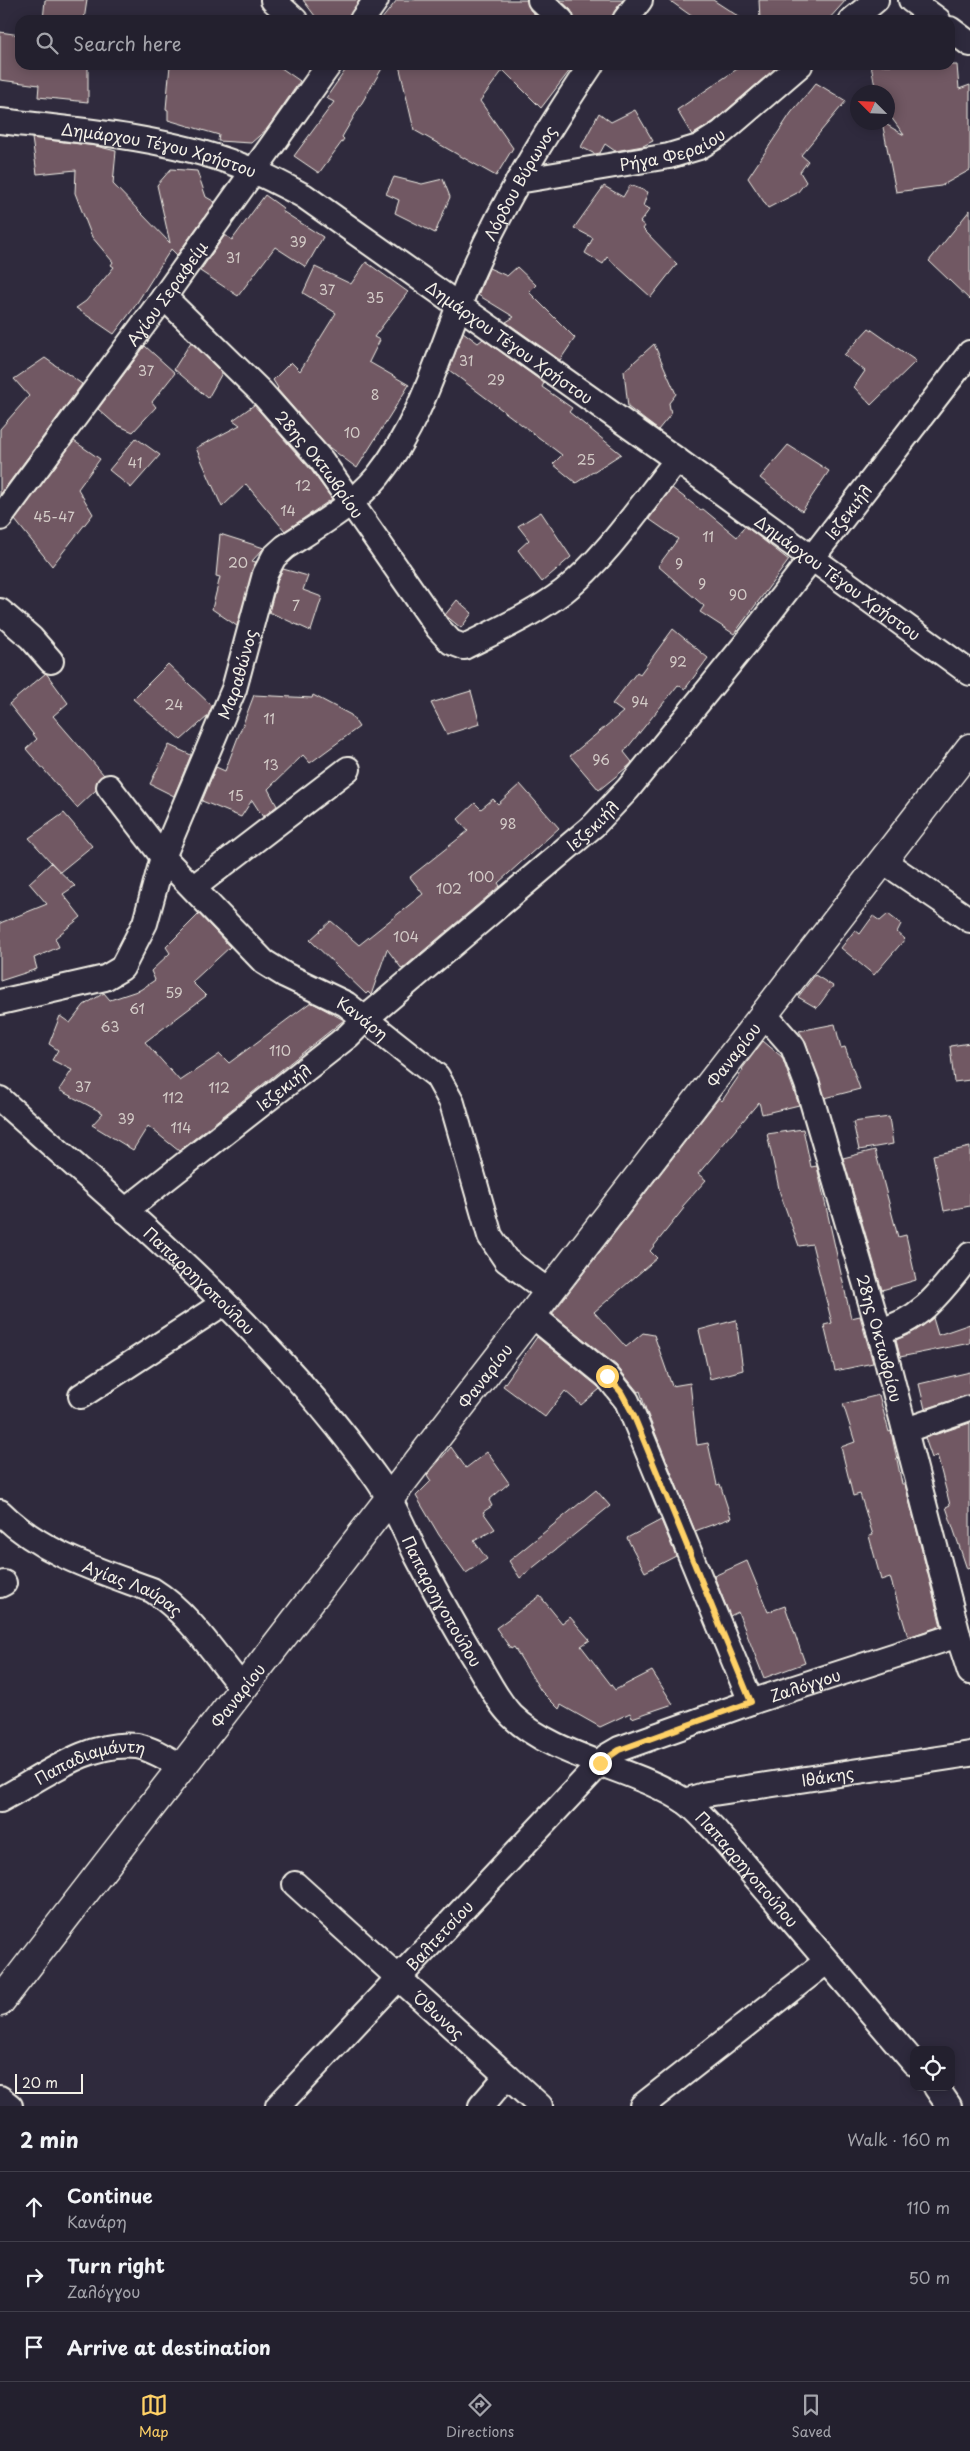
<!DOCTYPE html>
<html lang="en">
<head>
<meta charset="utf-8">
<style>
	body { margin:0; font-family:"Playpen Sans",sans-serif; background:#2f2d3a; color:#f1f3f6 }
	.controls { position:absolute; right:15px; bottom:15px; display:grid; overflow:hidden; border-radius:10px; box-shadow:0 2px 12px #0003 }
	.controls button { width:45px; height:45px; display:grid; place-items:center; padding:0; border:0; border-bottom:1px solid #403e4a; background:#23202e; color:#f1f3f6; font:25px sans-serif }
	.compass { position:absolute; left:850px; top:85px; width:45px; height:45px; border-radius:50%; background:#23202e; box-shadow:0 2px 12px #0003; rotate:294deg }
	.scale { position:absolute; left:15px; bottom:12px; width:68px; box-sizing:border-box; padding-left:5px; border:2px solid #f4f1e8; border-top:0; font-size:14px; line-height:18px; white-space:nowrap; color:#f4f1e8; -webkit-text-stroke:4px #2f2a3d; paint-order:stroke }
	.stop { position:absolute; width:15px; height:15px; margin:-11px; border:4px solid #ffd166; border-radius:50%; background:#fff }
	.stop.end { background:#ffd166; border-color:#fff; box-shadow:0 1px 5px #0008 }
	.list { margin:0; padding:0; list-style:none }
	h2 { display:flex; justify-content:space-between; align-items:center; height:65px; margin:0; padding:0 20px; font-size:21px }
	h2 small { font-size:16px; font-weight:400; color:#a3a3aa }
	.list li { display:grid; grid-template-columns:32px 1fr auto; gap:15px; align-items:center; box-sizing:border-box; height:70px; padding:0 20px; border-top:1px solid #403e4a }
	.list b { display:block; font-size:19px; white-space:nowrap }
	.list p { margin:0; font-size:16px; white-space:nowrap; color:#a3a3aa }
	.list em { font-size:16px; font-style:normal; color:#a3a3aa }
	.icon { flex:none; width:28px; height:28px; fill:none; stroke:currentColor; stroke-width:2; stroke-linecap:round; stroke-linejoin:round }
	.map { position:relative; flex:none; width:970px; height:2106px; overflow:hidden }
	.search { position:absolute; background:#23202e; box-shadow:0 2px 12px #0003; left:15px; right:15px; top:15px; height:55px; display:flex; align-items:center; gap:12px; box-sizing:border-box; padding:0 18px; border-radius:15px; color:#a3a3aa; font-size:19px }
	.sheet { height:275px; background:#23202e }
	nav { display:flex; justify-content:space-around; align-items:center; box-sizing:border-box; height:70px; border-top:1px solid #403e4a; background:#23202e; font-size:14px; color:#a3a3aa }
	nav a { display:grid; justify-items:center; gap:2px }
	nav .on { color:#ffd166 }
	.map>svg:first-child { display:block }
	.building { fill:#715964; stroke:#f4f1e8 }
	.lines { fill:none; stroke-linecap:round; stroke-linejoin:round }
	.minor-casing { stroke:#f4f1e8; stroke-width:28 }
	.major-casing { stroke:#f4f1e8; stroke-width:31 }
	.minor { stroke:#2f2a3d; stroke-width:24 }
	.major { stroke:#2f2a3d; stroke-width:28 }
	.route { stroke:#ffd166; stroke-width:6 }
	.labels { text-anchor:middle; dominant-baseline:central; stroke-width:5; stroke-linejoin:round; paint-order:stroke }
	.number-label { font-size:14px; fill:#d3cbc7 }
	.street-label { font-size:16px; fill:#f4f1e8; stroke:#2f2a3d }
</style>
</head>
<body>
<div class="map">
<svg width="970" height="2106" viewBox="0 0 970 2106">
	<rect width="100%" height="100%" fill="#2f2a3d"/>
	<filter id="ink" filterUnits="userSpaceOnUse"><feTurbulence type="fractalNoise" baseFrequency=".02" numOctaves="2"/><feDisplacementMap in="SourceGraphic" scale="10" xChannelSelector="R" yChannelSelector="G"/><feConvolveMatrix kernelMatrix="1 2 1 2 8 2 1 2 1" color-interpolation-filters="sRGB"/></filter>
	<g filter="url(#ink)">
		<g class="building">
			<path d="M45,0H87L84,20H43Z"/>
			<path d="M303,0H358L359,1L348,20H318Z"/>
			<path d="M397,0H527L530,10L541,20H381Z"/>
			<path d="M560,0H623L614,12L612,20H574L571,10Z"/>
			<path d="M669,0H713L744,20H697Z"/>
			<path d="M759,0H846L828,20H760Z"/>
			<path d="M0,32L20,35V65H88V102L38,97L39,85L0,80Z"/>
			<path d="M170,65H277L300,81L267,129L251,143L218,141L219,135L168,120V110L166,109Z"/>
			<path d="M349,65H384L342,137L344,139L319,173L294,156L334,102L326,98Z"/>
			<path d="M399,65H574L541,108L503,70L480,101L513,148L496,176L414,130Z"/>
			<path d="M743,65H779L713,122L692,135L677,110Z"/>
			<path d="M871,65H957L959,89L970,85V170L941,186L896,192L882,122L904,135L888,113V92H876Z"/>
			<path d="M816,83L846,101L801,155L808,161L800,172L806,182L797,193L768,208L748,178L791,113Z"/>
			<path d="M635,110L653,141L643,146L615,151L605,144L600,153L595,154L581,147L599,113L611,122Z"/>
			<path d="M32,138L96,146L116,151L113,184L170,243L157,185L171,169L197,171L206,197L215,202L177,255L171,249L133,309L114,334L76,308L86,301L114,267L111,265L113,262L92,237L75,193L76,170L37,174Z"/>
			<path d="M394,177L422,184L443,179L450,197L435,233L395,213L399,200L386,194Z"/>
			<path d="M630,185L648,192L643,206L650,209L640,222L645,226L643,229L677,264L651,297L607,257L603,264L585,253L593,238L574,228L604,186L623,197Z"/>
			<path d="M265,195L283,208L282,211L323,237L306,267L275,247L238,296L200,271L225,235L232,240Z"/>
			<path d="M970,210V300L929,261Z"/>
			<path d="M366,262L408,292L374,337L380,340L369,362L409,385L357,468L326,445L277,389L278,388L273,380L291,362L300,371L336,313L303,293L315,267L351,284Z"/>
			<path d="M517,267L536,285L529,292L575,338L560,360L506,322L514,317L478,295L489,268L507,276Z"/>
			<path d="M869,328L916,361L871,405L854,387L865,371L844,355Z"/>
			<path d="M463,332L478,343L483,339L544,383L542,387L572,408L569,412L621,454L576,483L553,464L562,455L449,370Z"/>
			<path d="M191,342L222,373L208,398L174,369Z"/>
			<path d="M654,344L676,394L669,403L671,414L658,430L628,407L624,371Z"/>
			<path d="M145,346L175,373L152,402L156,407L133,432L115,424L98,409Z"/>
			<path d="M45,358L82,384L0,495V429L29,396L14,379Z"/>
			<path d="M254,405L311,470L332,499L285,531L246,484L222,507L196,448L240,425L233,420Z"/>
			<path d="M136,438L160,455L131,488L109,470Z"/>
			<path d="M74,441L100,459L78,489L93,514L52,566L15,520Z"/>
			<path d="M788,445L829,471L802,511L760,478Z"/>
			<path d="M672,488L701,510L703,509L737,537L745,526L789,560L734,634L700,612L704,606L658,566L678,539L649,519Z"/>
			<path d="M541,512L571,557L542,582L518,550L529,540L518,526Z"/>
			<path d="M220,534L264,548L252,561L256,562L237,626L212,609L220,577L216,576Z"/>
			<path d="M283,569L308,576L303,590L322,597L311,631L269,612L278,579Z"/>
			<path d="M457,600L472,613L461,628L445,615Z"/>
			<path d="M673,629L708,658L685,689L678,685L624,752L632,762L631,764L599,790L570,756L623,712L612,704L637,672L640,674Z"/>
			<path d="M168,664L212,706L208,716L181,740L133,699Z"/>
			<path d="M46,673L68,703L53,716L104,775L97,781L96,790L77,808L26,749L37,739L9,704Z"/>
			<path d="M471,691L480,724L447,734L431,703Z"/>
			<path d="M254,695L312,698L313,695L351,715L359,727L310,763L303,755L268,789L277,806L263,817L252,800L241,817L202,801L216,767L225,771Z"/>
			<path d="M169,745L191,755L174,796L150,784Z"/>
			<path d="M520,784L559,828L498,883L500,886L402,969L387,949L371,995L368,992L366,994L310,940L331,921L359,945L423,894L410,877L468,831L458,819L475,803L481,809L493,799L498,804Z"/>
			<path d="M64,813L92,846L60,872L29,838Z"/>
			<path d="M51,863L75,886L63,894L81,917L55,938L59,947L34,958L37,969L0,981V923L47,904L29,883Z"/>
			<path d="M199,914L230,947L192,982L206,996L145,1042L180,1081L220,1054L229,1063L311,1002L344,1020L179,1151L148,1126L133,1150L92,1125L103,1113L59,1090L72,1070L52,1060L58,1050L49,1044L60,1016L70,1023L84,1005L104,993L110,1000L140,990L155,980L151,971L170,953L166,947Z"/>
			<path d="M888,914L901,924L897,932L905,939L874,975L841,948L855,930L860,934L873,916L880,921Z"/>
			<path d="M815,975L833,986L817,1008L798,997Z"/>
			<path d="M835,1024L841,1048L845,1047L860,1089L825,1098L806,1042L799,1031Z"/>
			<path d="M763,1041L782,1057L799,1105L762,1114L759,1102L698,1174L706,1180L682,1207L684,1208L650,1251L657,1258L594,1312L626,1347L643,1333L654,1335L672,1386L690,1383L697,1445L708,1443L717,1485L720,1484L731,1518L695,1531L646,1410L640,1391L638,1392L616,1365L552,1314L719,1098L722,1101L743,1070L742,1069Z"/>
			<path d="M970,1043V1080L954,1082L950,1046Z"/>
			<path d="M889,1117L893,1144L859,1150L853,1122Z"/>
			<path d="M803,1129L811,1167L817,1166L818,1171L851,1318L860,1316L873,1363L835,1371L824,1325L832,1323L812,1244L799,1246L780,1193L767,1134Z"/>
			<path d="M970,1147V1206L944,1211L933,1155Z"/>
			<path d="M875,1150L898,1237L906,1235L916,1280L882,1290L843,1158Z"/>
			<path d="M933,1318L938,1335L970,1324V1343L900,1357L896,1340L915,1331Z"/>
			<path d="M736,1320L743,1370L710,1379L699,1330Z"/>
			<path d="M537,1337L597,1386L600,1389L581,1405L565,1391L545,1417L503,1386Z"/>
			<path d="M970,1372V1395L925,1409L919,1384Z"/>
			<path d="M879,1395L889,1432L891,1431L902,1484H905L941,1626L908,1637L890,1577L881,1580L869,1536L873,1535L860,1494L853,1496L841,1447L855,1442L843,1404Z"/>
			<path d="M970,1423V1568L967,1569L946,1507L950,1505L937,1455L932,1458L925,1438Z"/>
			<path d="M451,1447L466,1468L487,1452L509,1483L489,1500L492,1506L483,1512L495,1529L474,1541L487,1559L466,1573L439,1535L416,1496L431,1481L427,1475Z"/>
			<path d="M596,1490L610,1506L520,1578L509,1561Z"/>
			<path d="M661,1520L676,1556L645,1572L627,1538Z"/>
			<path d="M747,1561L768,1612L785,1606L805,1663L764,1678L738,1612L730,1616L714,1576Z"/>
			<path d="M540,1596L562,1623L570,1617L590,1640L581,1646L615,1690L652,1671L673,1704L632,1718L630,1713L600,1727L561,1705L559,1709L541,1691L514,1647L511,1649L496,1628Z"/>
		</g>
		<g class="lines">
			<defs>
				<g id="minor">
					<path d="M273,0L295,20"/>
					<path d="M540,0L561,20"/>
					<path d="M911,0L938,20"/>
					<path d="M362,20L376,0"/>
					<path d="M625,20L640,0"/>
					<path d="M852,20L876,0"/>
					<path d="M950,29L970,44"/>
					<path id="s1" d="M0,121C78,130 165,137 239,165C262,173 283,185 304,196L677,460L970,673"/>
					<path id="s2" d="M518,181L669,156L699,147L721,133L800,65"/>
					<path id="s3" d="M164,297L261,392L322,461L438,628L451,642L464,647C498,630 534,614 564,591C606,558 643,502 677,460"/>
					<path id="s4" d="M0,518L164,297L329,65"/>
					<path d="M0,611L31,638L51,661"/>
					<path id="s5" d="M109,787L163,857L264,962L285,975L346,1004L437,1076L452,1103L490,1236L506,1260L549,1292"/>
					<path d="M883,861L970,920"/>
					<path d="M194,887L348,769"/>
					<path id="s6" d="M0,1002L105,978L122,968L145,923L163,857L234,689L265,574L274,557L285,547C317,526 353,506 378,476C425,417 443,339 473,271C505,198 547,131 591,65"/>
					<path id="s7" d="M764,1014L793,1047L807,1084L879,1330L958,1635L970,1672"/>
					<path id="s8" d="M0,1099C132,1217 274,1333 377,1479C394,1503 405,1532 418,1558C437,1594 456,1629 477,1663C488,1681 497,1701 512,1716C555,1758 636,1768 686,1802C697,1810 706,1821 716,1831L914,2063"/>
					<path id="s9" d="M125,1211L348,1036L366,1018L594,825L628,789L747,642L970,353"/>
					<path d="M532,1315L607,1376L627,1401L751,1702"/>
					<path d="M879,1330C921,1323 945,1286 970,1255"/>
					<path d="M81,1396L224,1303"/>
					<path d="M906,1430L970,1408"/>
					<path id="s10" d="M0,1512C42,1554 98,1570 152,1590C189,1613 215,1655 243,1689"/>
					<path d="M0,1585L4,1583"/>
					<path id="s11" d="M0,1800C41,1779 88,1740 137,1746C153,1749 168,1759 182,1767"/>
					<path id="s12" d="M685,1801L707,1794L970,1754"/>
					<path id="s13" d="M295,1884L540,2106"/>
					<path d="M936,2087L949,2106"/>
					<path d="M0,2098L10,2106"/>
					<path id="s14" d="M278,2106L607,1756L619,1749L751,1702L958,1635"/>
					<path d="M481,2106L507,2076"/>
					<path d="M642,2106L826,1962"/>
				</g>
				<g id="major">
					<path id="s15" d="M0,2002L970,748"/>
				</g>
			</defs>
			<use href="#minor" class="minor-casing"/>
			<use href="#major" class="major-casing"/>
			<use href="#minor" class="minor"/>
			<use href="#major" class="major"/>
		</g>
	</g>
	<g class="lines" filter="url(#ink)">
		<path class="route" d="M600,1763L619,1750L751,1702L633,1414L621,1392L607,1376"/>
	</g>
	<g class="labels">
		<g class="number-label">
			<text x="298" y="241">39</text>
			<text x="233" y="257">31</text>
			<text x="327" y="289">37</text>
			<text x="375" y="297">35</text>
			<text x="466" y="360">31</text>
			<text x="146" y="370">37</text>
			<text x="496" y="379">29</text>
			<text x="375" y="394">8</text>
			<text x="352" y="432">10</text>
			<text x="586" y="459">25</text>
			<text x="135" y="462">41</text>
			<text x="303" y="485">12</text>
			<text x="288" y="510">14</text>
			<text x="54" y="516">45-47</text>
			<text x="708" y="536">11</text>
			<text x="238" y="562">20</text>
			<text x="679" y="563">9</text>
			<text x="702" y="583">9</text>
			<text x="738" y="594">90</text>
			<text x="296" y="605">7</text>
			<text x="678" y="661">92</text>
			<text x="640" y="701">94</text>
			<text x="174" y="704">24</text>
			<text x="269" y="718">11</text>
			<text x="601" y="759">96</text>
			<text x="271" y="764">13</text>
			<text x="236" y="795">15</text>
			<text x="508" y="823">98</text>
			<text x="481" y="876">100</text>
			<text x="449" y="888">102</text>
			<text x="406" y="936">104</text>
			<text x="174" y="992">59</text>
			<text x="137" y="1008">61</text>
			<text x="110" y="1026">63</text>
			<text x="280" y="1050">110</text>
			<text x="83" y="1086">37</text>
			<text x="219" y="1087">112</text>
			<text x="173" y="1097">112</text>
			<text x="126" y="1118">39</text>
			<text x="181" y="1127">114</text>
		</g>
		<g class="street-label">
			<text stroke="none"><textPath href="#s2" startOffset="158">Ρήγα Φεραίου</textPath></text>
			<text stroke="none"><textPath href="#s1" startOffset="162">Δημάρχου Τέγου Χρήστου</textPath></text>
			<text stroke="none"><textPath href="#s6" startOffset="1026">Λόρδου Βύρωνος</textPath></text>
			<text stroke="none"><textPath href="#s4" startOffset="280">Αγίου Σεραφείμ</textPath></text>
			<text stroke="none"><textPath href="#s1" startOffset="568">Δημάρχου Τέγου Χρήστου</textPath></text>
			<text stroke="none"><textPath href="#s3" startOffset="229">28ης Οκτωβρίου</textPath></text>
			<text stroke="none"><textPath href="#s9" startOffset="1011">Ιεζεκιήλ</textPath></text>
			<text stroke="none"><textPath href="#s1" startOffset="972">Δημάρχου Τέγου Χρήστου</textPath></text>
			<text stroke="none"><textPath href="#s6" startOffset="444">Μαραθώνος</textPath></text>
			<text stroke="none"><textPath href="#s9" startOffset="606">Ιεζεκιήλ</textPath></text>
			<text stroke="none"><textPath href="#s5" startOffset="348">Κανάρη</textPath></text>
			<text stroke="none"><textPath href="#s15" startOffset="1198">Φαναρίου</textPath></text>
			<text stroke="none"><textPath href="#s9" startOffset="201">Ιεζεκιήλ</textPath></text>
			<text stroke="none"><textPath href="#s8" startOffset="270">Παπαρρηγοπούλου</textPath></text>
			<text stroke="none"><textPath href="#s7" startOffset="348">28ης Οκτωβρίου</textPath></text>
			<text stroke="none"><textPath href="#s15" startOffset="792">Φαναρίου</textPath></text>
			<text stroke="none"><textPath href="#s10" startOffset="154">Αγίας Λαύρας</textPath></text>
			<text stroke="none"><textPath href="#s8" startOffset="675">Παπαρρηγοπούλου</textPath></text>
			<text stroke="none"><textPath href="#s14" startOffset="691">Ζαλόγγου</textPath></text>
			<text stroke="none"><textPath href="#s15" startOffset="388">Φαναρίου</textPath></text>
			<text stroke="none"><textPath href="#s11" startOffset="100">Παπαδιαμάντη</textPath></text>
			<text stroke="none"><textPath href="#s12" startOffset="145">Ιθάκης</textPath></text>
			<text stroke="none"><textPath href="#s8" startOffset="1096">Παπαρρηγοπούλου</textPath></text>
			<text stroke="none"><textPath href="#s14" startOffset="235">Βαλτετσίου</textPath></text>
			<text stroke="none"><textPath href="#s13" startOffset="195">Όθωνος</textPath></text>
		</g>
	</g>
</svg>
<div class="controls">
<button><svg class="icon" aria-label="locate" viewBox="0 0 24 24"><circle cx="12" cy="12" r="6"/><path d="M12 2v4M12 18v4M2 12h4M18 12h4"/></svg></button>
</div>
<svg class="compass" viewBox="-18 -18 36 36"><path d="M0-13l5 13h-10z" fill="#e53935"/><path d="M0 13l5-13h-10z" fill="#a3a3aa"/></svg>
<div class="scale">20 m</div>
<div class="stop" style="left:607px;top:1376px"></div>
<div class="stop end" style="left:600px;top:1763px"></div>
<div class="search"><svg class="icon" aria-label="search" viewBox="0 0 24 24"><circle cx="10" cy="10" r="6"/><path d="M15 15l6 6"/></svg>Search here</div>
</div>
<section class="sheet">
<h2>2 min<small>Walk · 160 m</small></h2>
<ul class="list">
<li><svg class="icon" aria-label="ahead" viewBox="0 0 24 24"><path d="M12 20V5M6 11l6-6 6 6"/></svg><div><b>Continue</b><p>Κανάρη</p></div><em>110 m</em></li>
<li><svg class="icon" aria-label="right" viewBox="0 0 24 24"><path d="M7 20v-9h11M14 6l5 5-5 5"/></svg><div><b>Turn right</b><p>Ζαλόγγου</p></div><em>50 m</em></li>
<li><svg class="icon" aria-label="arrive" viewBox="0 0 24 24"><path d="M6 21V4h12l-3 4 3 4H6"/></svg><div><b>Arrive at destination</b></div></li>
</ul>
</section>
<nav>
<a class="on"><svg class="icon" aria-label="map" viewBox="0 0 24 24"><path d="M3 6l6-2 6 2 6-2v14l-6 2-6-2-6 2zM9 4v14M15 6v14"/></svg>Map</a>
<a><svg class="icon" aria-label="directions" viewBox="0 0 24 24"><path d="M12 3l9 9-9 9-9-9zM9 14v-3h6M13 9l2 2-2 2"/></svg>Directions</a>
<a><svg class="icon" aria-label="saved" viewBox="0 0 24 24"><path d="M7 4h10v16l-5-4-5 4z"/></svg>Saved</a>
</nav>
</body>
</html>
